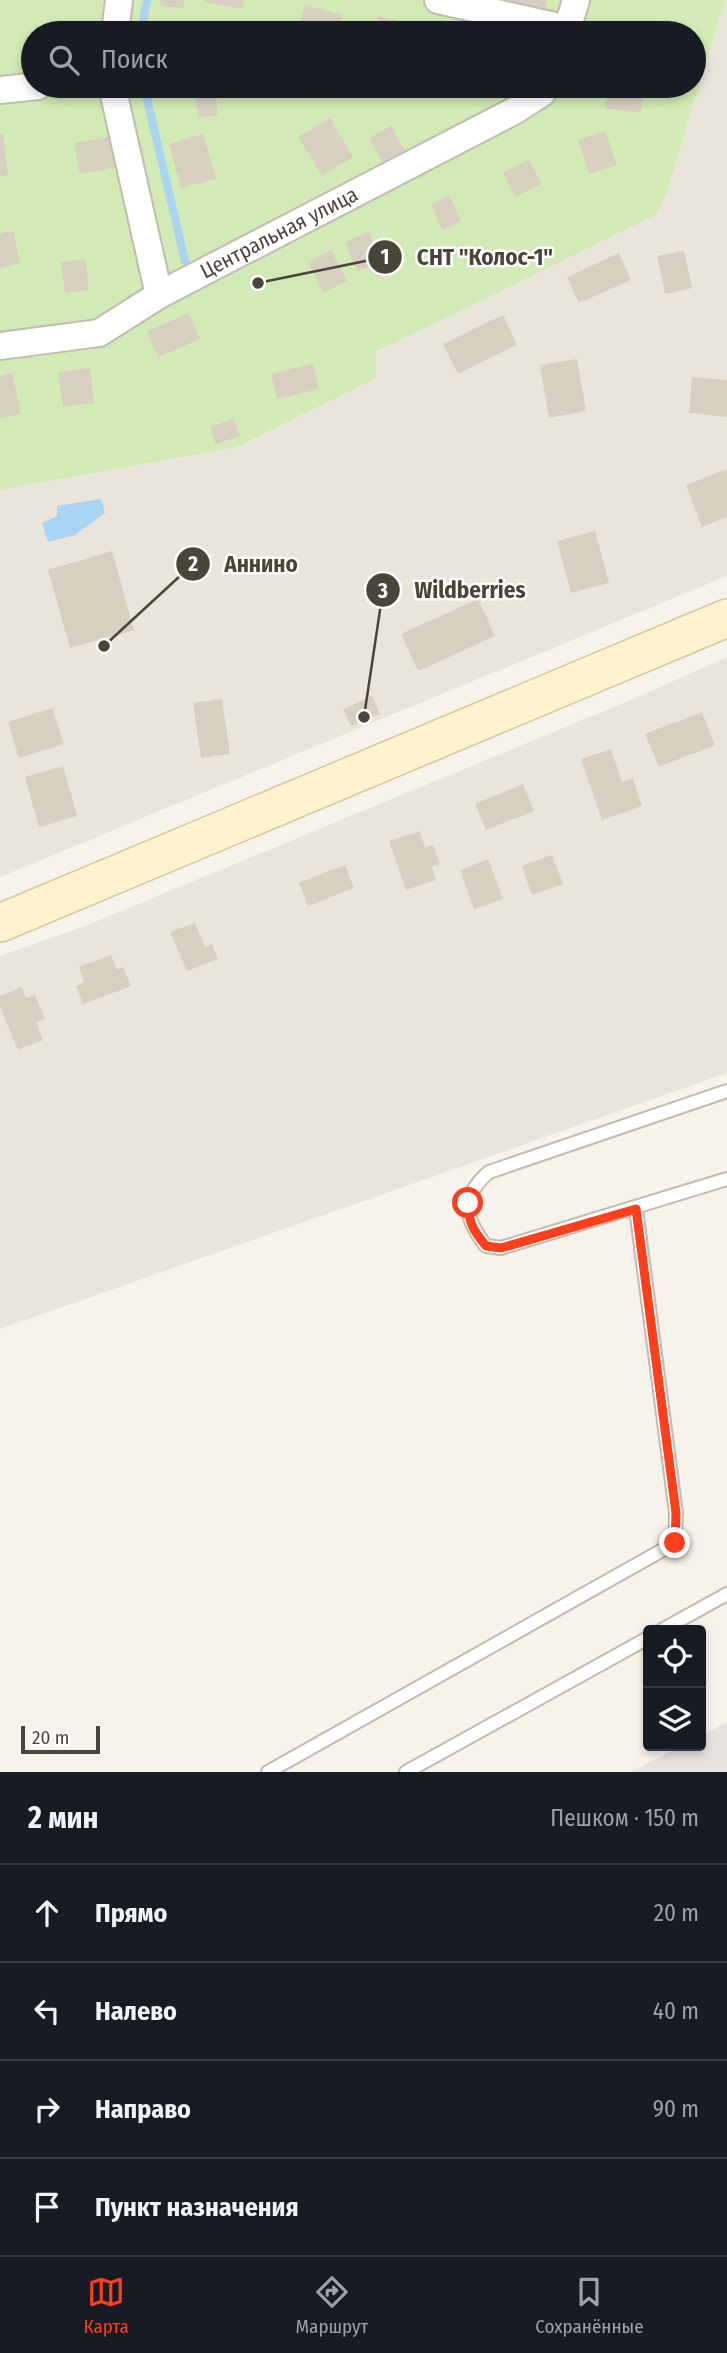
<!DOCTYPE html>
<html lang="ru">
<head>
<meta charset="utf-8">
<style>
	body { margin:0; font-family:"Fira Sans Condensed",sans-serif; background:#242831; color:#f1f3f6 }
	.controls { position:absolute; right:21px; bottom:21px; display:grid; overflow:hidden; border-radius:7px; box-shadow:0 4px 10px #0003 }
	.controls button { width:63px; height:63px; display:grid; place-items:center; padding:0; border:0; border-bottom:2px solid #363941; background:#171b24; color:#f1f3f6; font:35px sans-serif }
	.scale { position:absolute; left:21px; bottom:18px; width:79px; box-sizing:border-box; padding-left:7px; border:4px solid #4b4439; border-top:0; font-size:19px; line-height:24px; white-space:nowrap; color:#4b4439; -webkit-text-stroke:5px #fff; paint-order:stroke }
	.stop { position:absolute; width:21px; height:21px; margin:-16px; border:5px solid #fc3f1d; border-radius:50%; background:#fff }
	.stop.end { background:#fc3f1d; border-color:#fff; box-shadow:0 2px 7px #0008 }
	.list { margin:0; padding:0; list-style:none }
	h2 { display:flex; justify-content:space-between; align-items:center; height:91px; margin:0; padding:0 28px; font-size:30px }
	h2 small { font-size:23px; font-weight:400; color:#9ea1a6 }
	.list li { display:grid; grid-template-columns:46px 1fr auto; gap:21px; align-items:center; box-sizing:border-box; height:98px; padding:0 28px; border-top:2px solid #363941 }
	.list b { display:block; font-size:26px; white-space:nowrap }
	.list em { font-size:23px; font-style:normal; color:#9ea1a6 }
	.icon { flex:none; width:38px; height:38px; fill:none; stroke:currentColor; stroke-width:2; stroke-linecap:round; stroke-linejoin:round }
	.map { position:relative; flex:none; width:727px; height:1772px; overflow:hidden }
	.search { position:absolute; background:#171b24; box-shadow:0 4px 10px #0003; left:21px; right:21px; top:21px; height:77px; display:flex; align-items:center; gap:18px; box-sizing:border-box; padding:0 24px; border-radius:38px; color:#9ea1a6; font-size:26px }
	.sheet { height:483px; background:#171b24 }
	nav { display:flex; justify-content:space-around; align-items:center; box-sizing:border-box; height:98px; border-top:2px solid #363941; background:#171b24; font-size:19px; color:#9ea1a6 }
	nav a { display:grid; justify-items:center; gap:4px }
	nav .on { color:#fc3f1d }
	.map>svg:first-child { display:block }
	.residential { fill:#eae5da }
	.industrial { fill:#e6e2dd }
	.green { fill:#d2eab5; fill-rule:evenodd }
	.water { fill:#a9d4f2 }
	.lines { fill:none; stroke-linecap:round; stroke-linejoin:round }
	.stream { stroke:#a9d4f2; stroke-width:8 }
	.building { fill:#d8cfc1 }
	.service-casing { stroke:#c2bbae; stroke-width:16 }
	.minor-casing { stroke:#c2bbae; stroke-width:30 }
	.secondary-casing { stroke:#d6c79b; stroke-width:40 }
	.service { stroke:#fff; stroke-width:12 }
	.minor { stroke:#fff; stroke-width:26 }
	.secondary { stroke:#fff3cd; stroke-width:37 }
	.route { stroke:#fc3f1d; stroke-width:9 }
	.labels { text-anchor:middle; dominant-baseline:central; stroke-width:5; stroke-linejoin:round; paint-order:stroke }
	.street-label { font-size:21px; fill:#4b4439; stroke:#fff }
	.leader { fill:none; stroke:#4b4439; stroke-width:2.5 }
	.callout-dot { fill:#4b4439; stroke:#fff; stroke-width:2.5 }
	.mark-label { font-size:21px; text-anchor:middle; font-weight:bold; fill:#fff }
	.callout-label { font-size:23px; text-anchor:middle; font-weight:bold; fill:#4b4439; stroke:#fff; stroke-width:5; stroke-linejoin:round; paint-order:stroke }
</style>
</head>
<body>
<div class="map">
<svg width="727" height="1772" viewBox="0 0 727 1772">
	<rect width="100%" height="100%" fill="#f6f3ec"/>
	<g class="residential">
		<path d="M725,0H727V576L0,877V490L239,447L375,378L376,353L668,189Z"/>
		<path d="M727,657V1073L0,1329V956L85,926L626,702Z"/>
	</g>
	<path class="industrial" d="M727,1722V1772H631L682,1746H701V1736Z"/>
	<path class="green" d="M0,0H725L668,189L657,214L376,352V378L238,447L0,490ZM33,33H694V86H33Z"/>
	<path class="water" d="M101,499L105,513L75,535L48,542L42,523L57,516V506Z"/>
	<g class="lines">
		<g class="stream">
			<path d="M141,33L147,0"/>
			<path d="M144,86L185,261"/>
		</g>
	</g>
	<g class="building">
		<path d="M161,0H184V8L160,6Z"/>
		<path d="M205,0H244L242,9L204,2Z"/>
		<path d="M503,0H547L544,15L502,5Z"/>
		<path d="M305,5L342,15L337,33L297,32Z"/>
		<path d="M378,16L415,25L413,33H374Z"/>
		<path d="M196,87H216L217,116L197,117Z"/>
		<path d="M608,90L643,96L641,113L605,108Z"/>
		<path d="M330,118L353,157L322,176L298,137Z"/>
		<path d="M391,126L405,151L383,164L369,138Z"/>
		<path d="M605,131L617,165L589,174L578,140Z"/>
		<path d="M3,134L8,175L0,176V135Z"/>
		<path d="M203,134L216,179L181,188L169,144Z"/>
		<path d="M112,136L118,167L80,174L74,143Z"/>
		<path d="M529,160L542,184L515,197L503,173Z"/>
		<path d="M450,196L461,221L442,230L431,204Z"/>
		<path d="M13,231L20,263L0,268V234Z"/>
		<path d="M369,232L381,262L357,271L345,242Z"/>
		<path d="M331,250L347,281L323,293L308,262Z"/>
		<path d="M684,251L692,288L665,294L657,256Z"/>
		<path d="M619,253L631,280L579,303L567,277Z"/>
		<path d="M85,259L89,290L65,293L61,262Z"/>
		<path d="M189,313L200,339L158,357L147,331Z"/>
		<path d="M503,315L517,345L458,374L443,344Z"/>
		<path d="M577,359L586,411L549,418L540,365Z"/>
		<path d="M313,364L319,389L277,399L271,374Z"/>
		<path d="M90,368L94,403L63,407L58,372Z"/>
		<path d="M12,373L21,414L0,418V376Z"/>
		<path d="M692,377L727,380V417L689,413Z"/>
		<path d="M234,419L240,436L216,444L210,427Z"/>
		<path d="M727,469V517L702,527L686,485Z"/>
		<path d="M595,531L609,583L571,593L557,541Z"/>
		<path d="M112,551L134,630L70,648L48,570Z"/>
		<path d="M478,599L495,636L418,671L401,634Z"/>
		<path d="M372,696L380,714L351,726L343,709Z"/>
		<path d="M222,699L230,754L201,758L193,703Z"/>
		<path d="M52,708L64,744L19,758L8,722Z"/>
		<path d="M702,712L715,745L659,767L645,734Z"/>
		<path d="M611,749L622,782L633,778L642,806L602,820L581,759Z"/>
		<path d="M63,766L77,816L39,827L25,777Z"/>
		<path d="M523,784L534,811L486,830L475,804Z"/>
		<path d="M420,831L425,848L433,845L440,864L432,867L436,880L406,890L389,841Z"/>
		<path d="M552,855L563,884L532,895L522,866Z"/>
		<path d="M488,859L503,899L474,909L460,870Z"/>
		<path d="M345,865L354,888L308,906L299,883Z"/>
		<path d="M195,923L205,947L212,944L218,959L187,971L170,932Z"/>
		<path d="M111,955L117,970L123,967L131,986L83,1004L76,986L84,982L79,967Z"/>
		<path d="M21,987L26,998L35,995L45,1019L36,1022L43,1040L18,1050L0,1007V996Z"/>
	</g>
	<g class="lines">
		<defs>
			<g id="service">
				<path d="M727,1091L489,1172C460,1197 464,1218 486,1246L501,1248L727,1179"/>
				<path d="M662,1630L727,1594"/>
				<path d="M268,1772L675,1543L676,1513L636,1209"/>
				<path d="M406,1772L648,1638"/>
			</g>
			<g id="minor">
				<path d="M438,0L568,29"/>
				<path d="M115,33L119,0"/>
				<path d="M566,33L576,0"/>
				<path d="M112,86L159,295"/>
				<path d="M0,90L38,86"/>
				<path id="s1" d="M0,346L99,333L159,295L514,111L542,93L546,86"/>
			</g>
			<path id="secondary" d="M0,923L727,618"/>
		</defs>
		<use href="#service" class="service-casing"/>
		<use href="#minor" class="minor-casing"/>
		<use href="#secondary" class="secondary-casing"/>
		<use href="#service" class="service"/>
		<use href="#minor" class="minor"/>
		<use href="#secondary" class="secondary"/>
	</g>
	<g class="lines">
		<path class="route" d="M468,1203C469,1224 473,1230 486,1246L501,1248L636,1209L676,1513L675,1543"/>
	</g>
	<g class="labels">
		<g class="street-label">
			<text stroke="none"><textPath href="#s1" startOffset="306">Центральная улица</textPath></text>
		</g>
	</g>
	<path class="leader" d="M258 283L385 257M104 646L193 564M364 717L383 590"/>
	<g class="callout-dot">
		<circle cx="258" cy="283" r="7"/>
		<circle cx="104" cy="646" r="7"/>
		<circle cx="364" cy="717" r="7"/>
		<circle cx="385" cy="257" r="18"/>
		<circle cx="193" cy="564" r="18"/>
		<circle cx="383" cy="590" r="18"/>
	</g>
	<g class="mark-label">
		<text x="385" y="264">1</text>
		<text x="193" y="571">2</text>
		<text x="383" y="598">3</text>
	</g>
	<g class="callout-label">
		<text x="485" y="265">СНТ "Колос-1"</text>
		<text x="261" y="572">Аннино</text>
		<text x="470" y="598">Wildberries</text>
	</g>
</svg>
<div class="controls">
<button><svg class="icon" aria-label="locate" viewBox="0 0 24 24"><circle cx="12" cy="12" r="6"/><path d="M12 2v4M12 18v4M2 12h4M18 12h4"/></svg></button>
<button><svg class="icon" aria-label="layers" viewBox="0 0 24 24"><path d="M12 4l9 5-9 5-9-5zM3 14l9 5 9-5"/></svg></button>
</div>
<div class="scale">20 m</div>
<div class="stop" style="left:468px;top:1203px"></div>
<div class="stop end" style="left:675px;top:1543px"></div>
<div class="search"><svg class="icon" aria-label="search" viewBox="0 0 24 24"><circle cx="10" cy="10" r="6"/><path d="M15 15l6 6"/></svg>Поиск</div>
</div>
<section class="sheet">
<h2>2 мин<small>Пешком · 150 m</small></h2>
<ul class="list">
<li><svg class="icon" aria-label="ahead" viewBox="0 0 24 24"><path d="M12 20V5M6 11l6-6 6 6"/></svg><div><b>Прямо</b></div><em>20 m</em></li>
<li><svg class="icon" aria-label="left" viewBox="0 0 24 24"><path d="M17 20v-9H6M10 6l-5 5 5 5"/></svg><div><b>Налево</b></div><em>40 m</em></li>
<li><svg class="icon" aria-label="right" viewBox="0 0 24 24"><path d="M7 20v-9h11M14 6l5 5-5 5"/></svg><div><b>Направо</b></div><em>90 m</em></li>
<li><svg class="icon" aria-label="arrive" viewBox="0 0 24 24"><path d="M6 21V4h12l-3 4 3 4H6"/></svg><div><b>Пункт назначения</b></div></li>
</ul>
</section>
<nav>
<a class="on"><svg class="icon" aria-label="map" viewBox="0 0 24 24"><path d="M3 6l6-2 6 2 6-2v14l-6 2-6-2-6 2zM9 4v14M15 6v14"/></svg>Карта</a>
<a><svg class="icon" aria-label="directions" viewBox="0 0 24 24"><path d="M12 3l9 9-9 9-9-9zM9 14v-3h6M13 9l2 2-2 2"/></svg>Маршрут</a>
<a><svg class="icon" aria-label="saved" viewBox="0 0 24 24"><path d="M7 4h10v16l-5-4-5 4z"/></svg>Сохранённые</a>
</nav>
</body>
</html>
